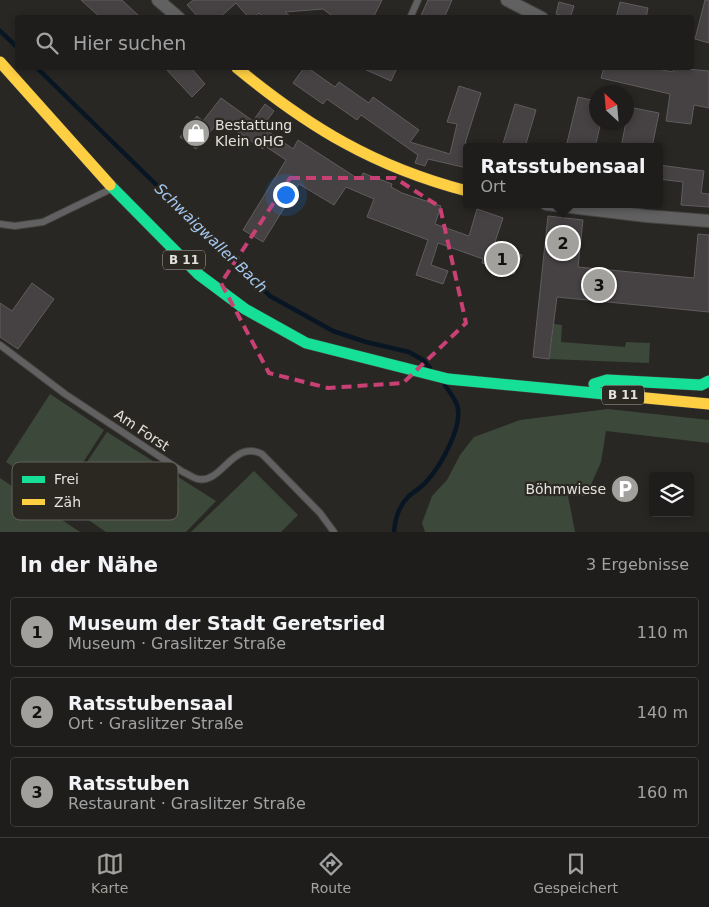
<!DOCTYPE html>
<html lang="de">
<head>
<meta charset="utf-8">
<style>
	body { margin:0; font-family:"DejaVu Sans",sans-serif; background:#272624; color:#f1f3f6 }
	.controls { position:absolute; right:15px; bottom:15px; display:grid; overflow:hidden; border-radius:5px; box-shadow:0 2px 8px #0003 }
	.controls button { width:45px; height:45px; display:grid; place-items:center; padding:0; border:0; border-bottom:1px solid #3c3b3a; background:#1f1d1b; color:#f1f3f6; font:25px sans-serif }
	.compass { position:absolute; left:589px; top:85px; width:45px; height:45px; border-radius:50%; background:#1f1d1b; box-shadow:0 2px 8px #0003; rotate:334deg }
	.you { position:absolute; left:285px; top:194px; width:18px; height:18px; margin:-12px; border:4px solid #fff; border-radius:50%; background:#1a73e8; box-shadow:0 0 0 8px #1a73e833 }
	.badge { display:grid; place-items:center; width:32px; height:32px; border-radius:50%; background:#a2a09c; color:#111; font-size:16px; font-weight:700 }
	.pin { position:absolute; translate:-50% -50%; border:2px solid #fff; box-shadow:0 1px 5px #0006 }
	.popup { position:absolute; left:463px; top:143px; width:200px; height:65px; box-sizing:border-box; display:grid; place-content:center; border-radius:5px; background:#1f1d1b; filter:drop-shadow(0 1px 4px #0005); font-size:16px; white-space:nowrap; color:#a1a2a3 }
	.popup b { font-size:19px; color:#f1f3f6 }
	.popup::after { content:''; position:absolute; left:50%; top:100%; margin-left:-10px; border:10px solid transparent; border-top-color:#1f1d1b }
	.list { margin:0; padding:0; list-style:none }
	h2 { display:flex; justify-content:space-between; align-items:center; height:65px; margin:0; padding:0 20px; font-size:21px }
	h2 small { font-size:16px; font-weight:400; color:#a1a2a3 }
	.list li { display:grid; grid-template-columns:32px 1fr auto; gap:15px; align-items:center; box-sizing:border-box; height:70px; margin:0 10px 10px; padding:0 10px; border:1px solid #3c3b3a; border-radius:5px }
	.list b { display:block; font-size:19px; white-space:nowrap }
	.list p { margin:0; font-size:16px; white-space:nowrap; color:#a1a2a3 }
	.list em { font-size:16px; font-style:normal; color:#a1a2a3 }
	.icon { flex:none; width:28px; height:28px; fill:none; stroke:currentColor; stroke-width:2; stroke-linecap:round; stroke-linejoin:round }
	.map { position:relative; flex:none; width:709px; height:532px; overflow:hidden }
	.search { position:absolute; background:#1f1d1b; box-shadow:0 2px 8px #0003; left:15px; right:15px; top:15px; height:55px; display:flex; align-items:center; gap:12px; box-sizing:border-box; padding:0 18px; border-radius:5px; color:#a1a2a3; font-size:19px }
	.sheet { height:305px; background:#1f1d1b }
	nav { display:flex; justify-content:space-around; align-items:center; box-sizing:border-box; height:70px; border-top:1px solid #3c3b3a; background:#1f1d1b; font-size:14px; color:#a1a2a3 }
	nav a { display:grid; justify-items:center; gap:2px }
	nav .on { color:#a2a09c }
	.map>svg:first-child { display:block }
	.green { fill:#3c4839 }
	.lines { fill:none; stroke-linecap:round; stroke-linejoin:round }
	.stream { stroke:#081624; stroke-width:4.5 }
	.building { fill:#464143; stroke:#5f5d5d }
	.lane-casing { stroke:#464542; stroke-width:8 }
	.street-casing { stroke:#464542; stroke-width:14 }
	.fast-casing { stroke:#464542; stroke-width:12 }
	.slow-casing { stroke:#464542; stroke-width:12 }
	.lane { stroke:#626161; stroke-width:6 }
	.street { stroke:#626161; stroke-width:12 }
	.fast { stroke:#16e098; stroke-width:11 }
	.slow { stroke:#ffcf43; stroke-width:11 }
	.marked { fill:none; stroke:#c94075; stroke-width:4; stroke-dasharray:10 6; stroke-linejoin:round }
	.labels { text-anchor:middle; dominant-baseline:central; stroke-width:4.5; stroke-linejoin:round; paint-order:stroke }
	.shield { fill:#2b2822; stroke:#acaaa5; stroke-width:1 }
	.shield-label { font-size:12px; font-weight:bold; fill:#e3e1dd }
	.poi-label { font-size:14px; fill:#e3e1dd; stroke:#2b2822; text-anchor:start }
	.street-label { font-size:14px; fill:#e3e1dd; stroke:#2b2822 }
	.water-label { font-size:15px; font-style:italic; fill:#a3c7f0; stroke:#2b2822 }
	.key { fill:#2b2822; stroke:#62605a; stroke-width:1 }
	.key-label { font-size:14px; fill:#e3e1dd }
</style>
</head>
<body>
<div class="map">
<svg width="709" height="532" viewBox="0 0 709 532">
	<rect width="100%" height="100%" fill="#292724"/>
	<g class="green">
		<path d="M554,324L562,325L561,342L625,347L626,342L650,343L649,363L549,359Z"/>
		<path d="M50,394L104,430L60,498L6,462Z"/>
		<path d="M608,409L709,420V443L606,431L601,462L586,496H568L575,532H425L422,523L432,496L447,480L460,455L474,437L520,420Z"/>
		<path d="M107,432L216,501L186,532H106L61,501Z"/>
		<path d="M254,471L298,515L281,532H191Z"/>
		<path d="M0,478L80,532H0Z"/>
	</g>
	<g class="lines">
		<g class="stream">
			<path d="M0,31L18,48"/>
			<path d="M37,68L270,296L333,331L366,342L409,352L423,360L430,368"/>
			<path d="M394,532C395,519 399,506 408,497C414,491 421,488 426,482C440,467 464,426 457,405C455,399 449,391 445,385"/>
		</g>
	</g>
	<g class="building">
		<path d="M81,0H122L141,18H101Z"/>
		<path d="M193,0H382L373,18H335L323,9L285,12L292,18H264L259,13L254,18H249L236,3L219,18H199L187,5Z"/>
		<path d="M428,0H452L444,18H420Z"/>
		<path d="M705,0H709V43L695,39Z"/>
		<path d="M559,2L574,6L570,18L556,14Z"/>
		<path d="M620,2L648,8L646,18H616Z"/>
		<path d="M165,68H191L205,84L192,97Z"/>
		<path d="M304,68H308L335,87L339,82L369,103L373,97L419,130L410,142L450,154L457,124L447,122L459,86L481,93L465,143H467V168L428,159L425,166L415,163L418,155L361,115L357,120L327,99L323,104L293,83Z"/>
		<path d="M362,68H397L391,81Z"/>
		<path d="M604,68H652L673,72L674,68L709,71V108L694,105L691,124L666,121L670,94L601,78Z"/>
		<path d="M578,97L596,101V122H601L595,147H581L567,143Z"/>
		<path d="M221,98L253,121L265,104L274,111L262,127L293,149L298,140L360,180L363,173L392,184L391,187L402,193L441,206L435,224L469,236L477,209L503,218L494,245L522,255L514,274L482,263L483,259L438,243L431,265L448,271L443,284L416,275L428,240L367,217L374,199L346,187L334,205L299,184L263,242L243,230L286,160L265,146L263,149L220,120L196,149L180,137L197,116L203,121Z"/>
		<path d="M515,104L536,110L525,147H502Z"/>
		<path d="M629,107L659,113L652,147H621Z"/>
		<path d="M659,165L704,171L701,193L709,194V207L681,205L683,182L659,179Z"/>
		<path d="M548,216L583,220L578,267L694,278L698,234L709,235V312L557,297L549,359L533,357Z"/>
		<path d="M32,283L54,299L18,349L0,337V303L12,311Z"/>
		<path d="M147,486L165,504L152,516L134,498Z"/>
		<path d="M93,492L113,504L107,514L88,502Z"/>
	</g>
	<g class="lines">
		<defs>
			<g id="lane">
				<path d="M410,18L418,0"/>
				<path d="M0,224L15,226L43,222L111,189"/>
				<path d="M0,345L65,394L183,472C188,474 193,478 198,479C222,484 233,439 262,454L320,513L334,532"/>
			</g>
			<g id="street">
				<path d="M158,0L179,18"/>
				<path d="M507,0L542,18"/>
				<path d="M546,204L646,216L709,221"/>
			</g>
			<g id="fast">
				<path d="M110,185L198,274L245,309L306,343L448,379L615,395"/>
				<path d="M594,384L607,380L701,385L709,381"/>
			</g>
			<g id="slow">
				<path d="M0,62L110,185"/>
				<path d="M237,68C310,128 375,167 467,191"/>
				<path d="M615,395L709,404"/>
			</g>
		</defs>
		<use href="#lane" class="lane-casing"/>
		<use href="#street" class="street-casing"/>
		<use href="#fast" class="fast-casing"/>
		<use href="#slow" class="slow-casing"/>
		<use href="#lane" class="lane"/>
		<use href="#street" class="street"/>
		<use href="#fast" class="fast"/>
		<use href="#slow" class="slow"/>
	</g>
	<path class="marked" d="M290,178H395L440,207L466,323L403,383L328,388L269,373L221,283Z"/>
	<defs>
		<symbol id="shop-disc" viewBox="-11 -11 22 22"><circle r="9.5" fill="#a2a09c" stroke="#2b2822"/><path d="M-5-2.5h2.3a2.7 3.5 0 0 1 5.4 0H5L5.5 6h-11ZM-1.5-2.5h3a1.5 2.3 0 0 0-3 0Z" fill="#fff"/></symbol>
		<symbol id="parking-disc" viewBox="-11 -11 22 22"><circle r="9.5" fill="#a2a09c" stroke="#2b2822"/><path d="M-3.5-5.5H1a3.5 3.5 0 0 1 0 7H-1V5.5H-3.5ZM-1-3.4V-.6H.8a1.4 1.4 0 0 0 0-2.8Z" fill="#fff"/></symbol>
	</defs>
	<g fill-rule="evenodd">
		<use href="#shop-disc" x="180" y="117" width="32" height="32"/>
		<use href="#parking-disc" x="609" y="473" width="32" height="32"/>
	</g>
	<g class="labels">
		<g class="shield">
			<rect x="163" y="250.5" width="42" height="19" rx="4"/>
			<rect x="602" y="385.5" width="42" height="19" rx="4"/>
		</g>
		<g class="shield-label">
			<text x="184" y="260">B 11</text>
			<text x="623" y="395">B 11</text>
		</g>
		<g class="poi-label">
			<text x="215" y="125">Bestattung<tspan x="215" dy="16">Klein oHG</tspan></text>
			<text x="606" y="489" text-anchor="end">Böhmwiese</text>
		</g>
		<g class="street-label">
			<text transform="translate(142 430) rotate(34)">Am Forst</text>
		</g>
		<g class="water-label">
			<text transform="translate(211 238) rotate(44)">Schwaigwaller Bach</text>
		</g>
	</g>
	<rect x="12" y="462" width="166" height="58" rx="8" class="key"/>
	<rect x="22" y="476" width="23" height="7" fill="#16e098"/>
	<rect x="22" y="499" width="23" height="6" fill="#ffcf43"/>
	<g class="key-label">
		<text x="54" y="484">Frei</text>
		<text x="54" y="507">Zäh</text>
	</g>
</svg>
<div class="controls">
<button><svg class="icon" aria-label="layers" viewBox="0 0 24 24"><path d="M12 4l9 5-9 5-9-5zM3 14l9 5 9-5"/></svg></button>
</div>
<svg class="compass" viewBox="-18 -18 36 36"><path d="M0-13l5 13h-10z" fill="#e53935"/><path d="M0 13l5-13h-10z" fill="#a1a2a3"/></svg>
<div class="you"></div>
<div class="pin badge" style="left:502px;top:259px">1</div>
<div class="pin badge" style="left:563px;top:243px">2</div>
<div class="popup"><b>Ratsstubensaal</b>Ort</div>
<div class="pin badge" style="left:599px;top:285px">3</div>
<div class="search"><svg class="icon" aria-label="search" viewBox="0 0 24 24"><circle cx="10" cy="10" r="6"/><path d="M15 15l6 6"/></svg>Hier suchen</div>
</div>
<section class="sheet">
<h2>In der Nähe<small>3 Ergebnisse</small></h2>
<ul class="list">
<li><span class="badge">1</span><div><b>Museum der Stadt Geretsried</b><p>Museum · Graslitzer Straße</p></div><em>110 m</em></li>
<li><span class="badge">2</span><div><b>Ratsstubensaal</b><p>Ort · Graslitzer Straße</p></div><em>140 m</em></li>
<li><span class="badge">3</span><div><b>Ratsstuben</b><p>Restaurant · Graslitzer Straße</p></div><em>160 m</em></li>
</ul>
</section>
<nav>
<a class="on"><svg class="icon" aria-label="map" viewBox="0 0 24 24"><path d="M3 6l6-2 6 2 6-2v14l-6 2-6-2-6 2zM9 4v14M15 6v14"/></svg>Karte</a>
<a><svg class="icon" aria-label="directions" viewBox="0 0 24 24"><path d="M12 3l9 9-9 9-9-9zM9 14v-3h6M13 9l2 2-2 2"/></svg>Route</a>
<a><svg class="icon" aria-label="saved" viewBox="0 0 24 24"><path d="M7 4h10v16l-5-4-5 4z"/></svg>Gespeichert</a>
</nav>
</body>
</html>
